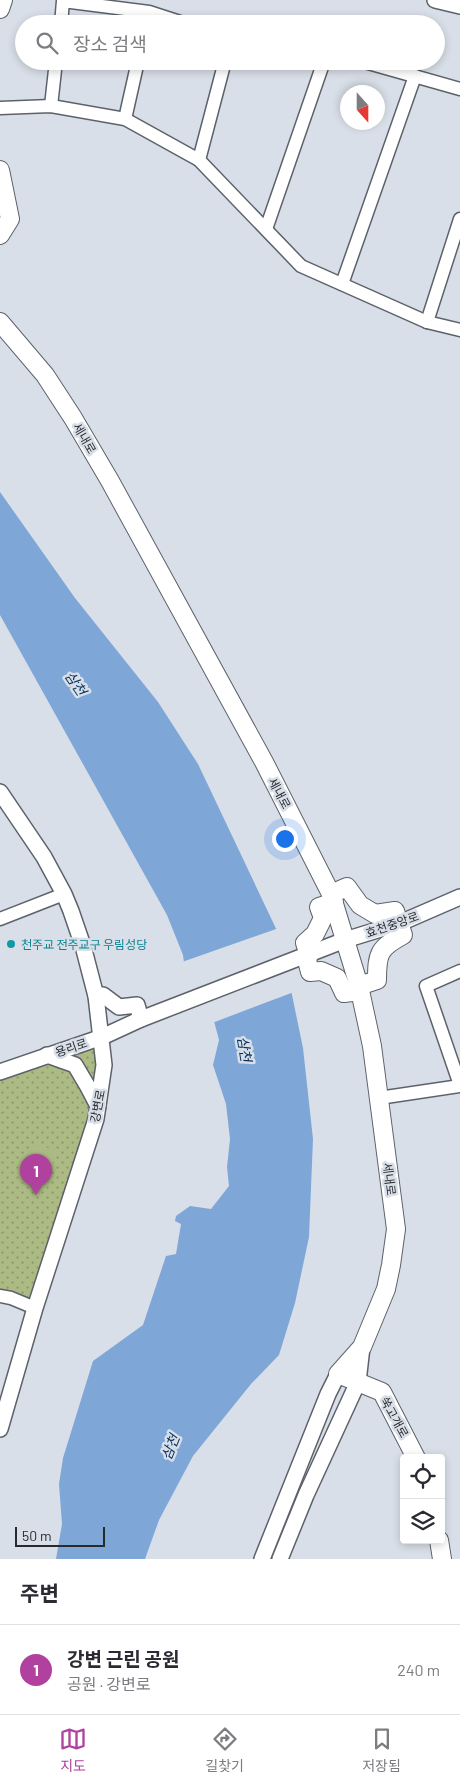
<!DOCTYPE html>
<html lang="ko">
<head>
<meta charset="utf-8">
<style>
	body { margin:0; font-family:Barlow,"Noto Sans KR",sans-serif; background:#f7f7f7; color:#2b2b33 }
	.controls { position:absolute; right:15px; bottom:15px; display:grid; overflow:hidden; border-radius:5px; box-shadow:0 2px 8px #0003 }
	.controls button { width:45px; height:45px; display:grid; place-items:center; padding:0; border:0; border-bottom:1px solid #e1e1e2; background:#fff; color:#2b2b33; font:25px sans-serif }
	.compass { position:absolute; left:340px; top:85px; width:45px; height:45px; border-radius:50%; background:#fff; box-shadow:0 2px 8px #0003; rotate:159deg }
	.scale { position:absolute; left:15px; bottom:12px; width:90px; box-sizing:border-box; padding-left:5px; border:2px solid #282b2e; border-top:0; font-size:14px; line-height:18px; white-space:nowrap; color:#282b2e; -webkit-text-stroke:4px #d9dfe8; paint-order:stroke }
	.you { position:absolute; left:284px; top:838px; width:18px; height:18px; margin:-12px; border:4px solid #fff; border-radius:50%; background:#1a73e8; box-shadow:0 0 0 8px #1a73e833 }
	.badge { display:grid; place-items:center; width:32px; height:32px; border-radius:50%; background:#b0419e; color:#fff; font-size:16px; font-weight:700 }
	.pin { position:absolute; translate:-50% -41px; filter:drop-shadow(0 1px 2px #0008) }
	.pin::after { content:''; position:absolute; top:26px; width:18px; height:15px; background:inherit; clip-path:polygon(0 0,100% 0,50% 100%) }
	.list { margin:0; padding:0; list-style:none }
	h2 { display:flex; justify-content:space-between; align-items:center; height:65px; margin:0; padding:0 20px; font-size:21px }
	h2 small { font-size:16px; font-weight:400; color:#7c7c81 }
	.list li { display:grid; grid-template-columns:32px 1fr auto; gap:15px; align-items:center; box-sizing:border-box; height:90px; padding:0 20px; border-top:1px solid #e1e1e2 }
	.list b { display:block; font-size:19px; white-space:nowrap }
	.list p { margin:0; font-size:16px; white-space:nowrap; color:#7c7c81 }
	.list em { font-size:16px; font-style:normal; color:#7c7c81 }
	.icon { flex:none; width:28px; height:28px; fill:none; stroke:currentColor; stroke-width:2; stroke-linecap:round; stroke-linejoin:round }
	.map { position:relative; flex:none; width:460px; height:1559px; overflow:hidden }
	.search { position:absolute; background:#fff; box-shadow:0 2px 8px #0003; left:15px; right:15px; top:15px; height:55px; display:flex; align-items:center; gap:12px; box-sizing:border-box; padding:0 18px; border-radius:28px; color:#7c7c81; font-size:19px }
	.sheet { height:155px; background:#fff }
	nav { display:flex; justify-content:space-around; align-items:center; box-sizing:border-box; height:70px; border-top:1px solid #e1e1e2; background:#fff; font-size:14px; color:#7c7c81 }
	nav a { display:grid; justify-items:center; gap:2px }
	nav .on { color:#b0419e }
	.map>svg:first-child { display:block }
	.grass { fill:url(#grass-dots) }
	.pitch { fill:#acba84 }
	.water { fill:#7ea6d7 }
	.pier { fill:#d9dfe8 }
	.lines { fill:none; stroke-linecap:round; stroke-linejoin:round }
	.minor-casing { stroke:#5d626a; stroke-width:15 }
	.tertiary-casing { stroke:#5d626a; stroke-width:18 }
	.secondary-casing { stroke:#5d626a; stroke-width:20 }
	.minor { stroke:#fff; stroke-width:12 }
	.tertiary { stroke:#fff; stroke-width:15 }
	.secondary { stroke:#fff; stroke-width:18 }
	.culture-dot { fill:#0f9aa8; stroke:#d9dfe8; stroke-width:2 }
	.labels { text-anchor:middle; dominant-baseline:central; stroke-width:5; stroke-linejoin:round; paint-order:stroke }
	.street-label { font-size:12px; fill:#282b2e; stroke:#d9dfe8 }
	.culture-label { font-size:12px; fill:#0d838f; stroke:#d9dfe8; text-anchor:start }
	.water-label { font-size:14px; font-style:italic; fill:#0a3461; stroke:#d9dfe8 }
</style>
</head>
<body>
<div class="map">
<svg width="460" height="1559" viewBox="0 0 460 1559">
	<defs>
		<pattern id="grass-dots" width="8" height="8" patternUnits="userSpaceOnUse" patternTransform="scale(1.25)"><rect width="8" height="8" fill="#acba84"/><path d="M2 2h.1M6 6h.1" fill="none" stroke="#8c976c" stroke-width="1.8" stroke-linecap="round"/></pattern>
	</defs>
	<rect width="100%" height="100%" fill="#d9dfe8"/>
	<path class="grass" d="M102,1037L104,1065L35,1308L0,1296V1072Z"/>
	<path class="pitch" d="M33,1143L57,1151L43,1190L19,1181Z"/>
	<path class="water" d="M0,492L75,598L158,702L198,764L280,937L303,1048L313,1139L309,1237L295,1303L279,1355L251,1384L193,1456L159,1520L145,1559H56L62,1524L59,1484L63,1458L93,1361L143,1325L166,1256L176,1254L181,1224L175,1221L176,1216L190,1206L211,1209L229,1186L227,1167L230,1139L226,1104L213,1065L219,1040L214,1021L189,1001L183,955L167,915L0,615Z"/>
	<path class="pier" d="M279,928L282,936L294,992L212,1023L187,1002L182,962Z"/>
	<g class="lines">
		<defs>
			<g id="minor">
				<path d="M61,24L63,1L149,12L186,24"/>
				<path d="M361,61L460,89"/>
				<path d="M51,106L56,61"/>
				<path d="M0,108L51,106L125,119L199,160L301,266L427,322L460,330"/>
				<path d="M125,119L138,61"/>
				<path d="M199,160L225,61"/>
				<path d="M266,229L324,61"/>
				<path d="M342,284L415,76"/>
				<path d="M427,322L460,219"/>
				<path d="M0,919L64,894"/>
				<path d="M460,971L426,986L460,1085"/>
				<path d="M379,1098L460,1086"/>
				<path d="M0,1296L11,1298L35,1308"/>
			</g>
			<g id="tertiary">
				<path d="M435,0L460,6"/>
				<path d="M0,792L44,857L64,894L71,911L83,946L96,996L104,1065L96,1119L35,1308L0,1429"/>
				<path d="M96,996L103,995L119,1007L137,1005L141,1019"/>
				<path d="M47,1055L75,1065L88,1087L98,1106"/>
				<path d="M0,1072L102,1037L141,1019L345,940L400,923L460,897"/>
				<path d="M262,1559L328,1394L338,1374"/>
				<path d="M280,1559L306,1495L358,1382L362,1347"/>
			</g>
			<g id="secondary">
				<path d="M0,9L3,0"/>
				<path d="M0,170L10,219L0,235"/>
				<path d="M0,322L45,375L73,418L110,481L264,762L331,894L359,986L372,1046L396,1229L391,1265L386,1289L362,1347L338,1374L382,1392L416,1458"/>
				<path d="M331,894L347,887L360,905L375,914L395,911L403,935C379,948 377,953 377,980L359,986"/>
				<path d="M309,955L305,943L315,934L323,918L319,907L334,902"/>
				<path d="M306,956L310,972L321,971L337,978L344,993L360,991"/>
				<path d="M439,1540L442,1559"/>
			</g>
		</defs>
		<use href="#minor" class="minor-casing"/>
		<use href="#tertiary" class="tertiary-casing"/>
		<use href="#secondary" class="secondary-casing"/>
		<use href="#minor" class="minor"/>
		<use href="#tertiary" class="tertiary"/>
		<use href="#secondary" class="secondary"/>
	</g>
	<circle class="culture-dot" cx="11" cy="944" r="5"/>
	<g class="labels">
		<g class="street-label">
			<text transform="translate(85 438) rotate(60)">세내로</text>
			<text transform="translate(280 793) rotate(62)">세내로</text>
			<text transform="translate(392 924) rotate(-19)">효천중앙로</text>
			<text transform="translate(71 1047) rotate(-19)">용리로</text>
			<text transform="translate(97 1106) rotate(-79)">강변로</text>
			<text transform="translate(390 1179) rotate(83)">세내로</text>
			<text transform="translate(395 1417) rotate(61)">쑥고개로</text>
		</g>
		<g class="culture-label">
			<text x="21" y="944">천주교 전주교구 우림성당</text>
		</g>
		<g class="water-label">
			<text transform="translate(76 683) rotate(56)">삼천</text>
			<text transform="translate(245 1049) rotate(81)">삼천</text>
			<text transform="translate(170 1447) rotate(-68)">삼천</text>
		</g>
	</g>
</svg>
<div class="controls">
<button><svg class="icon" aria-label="locate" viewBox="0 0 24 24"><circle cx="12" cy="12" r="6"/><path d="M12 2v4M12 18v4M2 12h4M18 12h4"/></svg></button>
<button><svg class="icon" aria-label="layers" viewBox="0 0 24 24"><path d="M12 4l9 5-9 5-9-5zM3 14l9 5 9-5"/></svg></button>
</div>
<svg class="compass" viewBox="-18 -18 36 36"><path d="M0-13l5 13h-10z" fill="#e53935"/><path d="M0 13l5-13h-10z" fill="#7c7c81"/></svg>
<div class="scale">50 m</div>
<div class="you"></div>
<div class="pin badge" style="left:36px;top:1195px">1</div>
<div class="search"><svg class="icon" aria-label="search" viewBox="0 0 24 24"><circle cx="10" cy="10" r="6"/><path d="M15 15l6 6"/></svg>장소 검색</div>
</div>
<section class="sheet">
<h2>주변<small></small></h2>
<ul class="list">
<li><span class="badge">1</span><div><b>강변 근린 공원</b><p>공원 · 강변로</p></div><em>240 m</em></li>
</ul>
</section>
<nav>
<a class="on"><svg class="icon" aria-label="map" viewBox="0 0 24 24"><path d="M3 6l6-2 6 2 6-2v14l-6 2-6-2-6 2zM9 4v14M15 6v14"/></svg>지도</a>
<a><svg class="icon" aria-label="directions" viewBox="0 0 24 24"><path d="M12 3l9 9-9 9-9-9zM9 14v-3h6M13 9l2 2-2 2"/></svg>길찾기</a>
<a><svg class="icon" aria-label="saved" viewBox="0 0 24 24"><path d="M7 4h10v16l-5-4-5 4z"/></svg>저장됨</a>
</nav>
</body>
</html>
